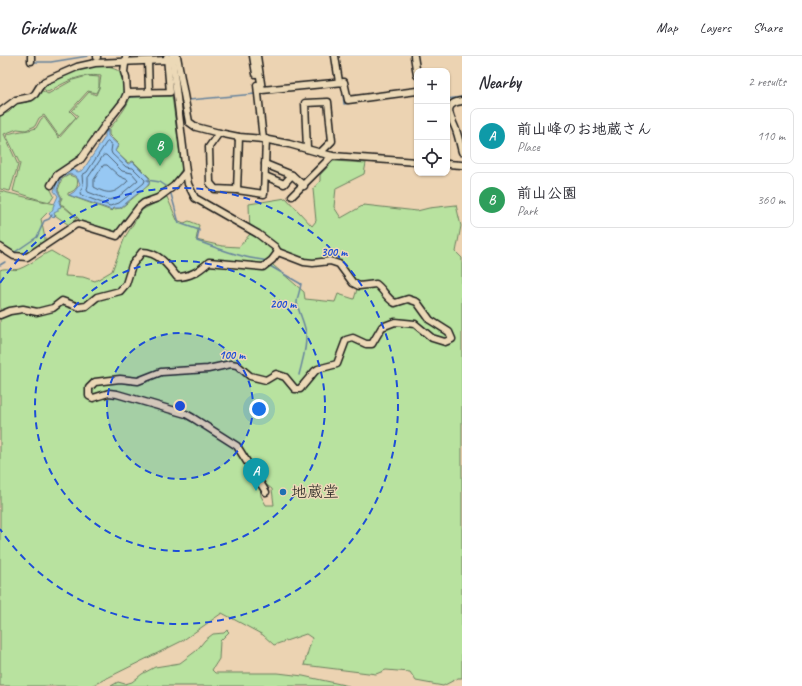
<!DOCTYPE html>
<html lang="en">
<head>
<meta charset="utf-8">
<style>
	body { margin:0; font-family:Caveat,"Klee One",sans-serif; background:#f2f2f3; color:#2b2b33 }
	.controls { position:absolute; right:12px; top:12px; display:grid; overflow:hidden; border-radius:8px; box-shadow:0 1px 3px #0004 }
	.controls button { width:36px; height:36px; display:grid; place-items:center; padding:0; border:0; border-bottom:1px solid #e1e1e2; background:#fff; color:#2b2b33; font:20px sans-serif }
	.you { position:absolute; left:259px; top:353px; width:14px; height:14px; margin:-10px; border:3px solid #fff; border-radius:50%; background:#1a73e8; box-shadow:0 0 0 6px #1a73e833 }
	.badge { display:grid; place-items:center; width:26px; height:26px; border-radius:50%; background:#1f6fb2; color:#fff; font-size:13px; font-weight:700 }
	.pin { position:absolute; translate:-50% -33px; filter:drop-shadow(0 1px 2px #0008) }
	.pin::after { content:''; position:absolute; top:21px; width:14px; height:12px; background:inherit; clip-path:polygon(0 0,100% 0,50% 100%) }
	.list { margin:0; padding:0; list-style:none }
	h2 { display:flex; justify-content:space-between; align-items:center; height:52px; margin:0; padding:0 16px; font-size:17px }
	h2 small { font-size:13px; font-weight:400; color:#7c7c81 }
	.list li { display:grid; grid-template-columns:26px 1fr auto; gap:12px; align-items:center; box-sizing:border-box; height:56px; margin:0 8px 8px; padding:0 8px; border:1px solid #e1e1e2; border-radius:8px }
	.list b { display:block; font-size:15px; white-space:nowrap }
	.list p { margin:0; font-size:13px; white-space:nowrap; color:#7c7c81 }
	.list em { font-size:13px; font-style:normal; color:#7c7c81 }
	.icon { flex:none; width:22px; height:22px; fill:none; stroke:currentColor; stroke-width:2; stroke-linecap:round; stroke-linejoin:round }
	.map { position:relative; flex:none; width:462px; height:630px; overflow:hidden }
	header { display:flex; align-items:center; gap:24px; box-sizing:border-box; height:56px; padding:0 20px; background:#fff; border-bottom:1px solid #e1e1e2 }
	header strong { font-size:19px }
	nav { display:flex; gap:22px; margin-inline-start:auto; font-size:14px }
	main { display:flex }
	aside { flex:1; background:#fff }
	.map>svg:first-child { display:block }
	.green { fill:#b8e29f; stroke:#6a7f5e; fill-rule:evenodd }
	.water { fill:#97c8f3; stroke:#66839d }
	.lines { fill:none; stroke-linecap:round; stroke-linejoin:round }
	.shore { stroke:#4d6172; stroke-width:1 }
	.stream { stroke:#66839d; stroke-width:1.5 }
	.minor-casing { stroke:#1c1c1c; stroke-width:9 }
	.minor { stroke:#ecd9b7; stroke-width:6 }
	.ring { fill:none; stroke:#1d4ed8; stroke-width:2; stroke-dasharray:7 5 }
	.poi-dot { fill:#1f6fb2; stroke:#ecd9b7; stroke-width:1.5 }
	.labels { text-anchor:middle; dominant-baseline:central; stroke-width:3; stroke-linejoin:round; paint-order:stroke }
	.poi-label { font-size:16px; fill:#1c1c1c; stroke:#ecd9b7; text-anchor:start }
	.centre { fill:#1d4ed8; stroke:#ecd9b7; stroke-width:2 }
	.ring-label { font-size:12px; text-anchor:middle; font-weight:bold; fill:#1d4ed8; stroke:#ecd9b7; stroke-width:3; stroke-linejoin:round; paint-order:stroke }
</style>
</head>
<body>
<header>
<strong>Gridwalk</strong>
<nav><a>Map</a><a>Layers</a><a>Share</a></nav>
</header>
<main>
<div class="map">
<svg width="462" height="630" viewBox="0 0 462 630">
	<rect width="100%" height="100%" fill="#ecd3b2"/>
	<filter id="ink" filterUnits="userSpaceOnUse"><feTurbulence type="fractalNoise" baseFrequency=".025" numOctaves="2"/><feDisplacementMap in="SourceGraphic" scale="8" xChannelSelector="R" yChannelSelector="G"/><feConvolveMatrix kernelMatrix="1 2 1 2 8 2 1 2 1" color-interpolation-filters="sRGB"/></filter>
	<g filter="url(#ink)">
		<g class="green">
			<path d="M91,10C116,10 133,15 122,43L78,103L54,118L49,130L54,140L50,146L37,143L13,135L20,108L6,79C18,74 25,76 36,72L41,63L44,61L59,82L78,60L72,55L89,36L96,39L99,32L101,20C81,17 65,26 48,36L42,32C57,21 74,15 91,10Z"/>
			<path d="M87,20L99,21V31L96,37L88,35L70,55L76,61L59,80L44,59L39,62L35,70L26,74L17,73L4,78L18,109L10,135L0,133V60L9,56L18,47C31,46 36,47 41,34L48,38L73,24Z"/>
			<path d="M172,40L182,113C175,124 164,138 151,142L117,176H113L80,166L78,162L63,149H61L60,146L62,142L58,134L62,123L69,119L77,122C79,130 76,135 68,137V139L112,155L114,153L121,152L149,129L150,122L133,105L128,107L115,95L119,89L109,79V73C116,65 128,50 130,41Z"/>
			<path d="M333,105L366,107L364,118L336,132L334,151L341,162L364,149L417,155L429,152L456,149L461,170L456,196L462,202V622H458L443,630L416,625L410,616L386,614L376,618L304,609L312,582L306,578L274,589L263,579L222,557L182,585L91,630H0V214C6,211 14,215 19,213C30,209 40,200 51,195L68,205L65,220L83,221L95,225L112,215L125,181L142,154L167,141L177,164L184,167L189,165L199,169L196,184L222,190L239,191L250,178L249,148L286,142L312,170L316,165L313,133L320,125V119ZM278,193L305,204L341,207L354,225L359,227L354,243L338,238L335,246L305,243L304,236L273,209L270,204ZM264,427L272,433L274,449H266L261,440L260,431Z"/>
			<path d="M0,135L63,150L77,162L69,169L49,155L41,163L46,187C25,199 21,204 0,187Z"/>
			<path d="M227,574L229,576L220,585L219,603L212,614L215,617H278L303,620L349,630H111L118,626L125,628L132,626L142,618L155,611L180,607L196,595L205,584L213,578L224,577Z"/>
		</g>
		<path class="water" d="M108,74V80L118,89L115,95L128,108H129L133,106L149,122V128L120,152H114L112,154L69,139L74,136L80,128C78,122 76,119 69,118L61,122L57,134L61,142L59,146L61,151L58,152V155L54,157L55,160L53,162L49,158L53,153V151L58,140L54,135L59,121L72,113L78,116L83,114L105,81V75Z"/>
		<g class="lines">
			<g class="shore">
				<path d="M108,86L112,89L111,95L112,98L126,111L133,112L145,124L144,127L119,147L110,150L81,139L80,137L83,129L82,119L87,116L106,87Z"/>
				<path d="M104,99H106L122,115L132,117L138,124L117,142L109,144L88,136L87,134L88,129V122Z"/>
				<path d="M104,109H107L119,120L128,124L127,126C115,137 110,140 94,131V124Z"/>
			</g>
			<g class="stream">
				<path d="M34,6H51L88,0"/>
				<path d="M263,37L342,29L344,48L414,38"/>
				<path d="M128,41L148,40"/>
				<path d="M180,42H181"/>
				<path d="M447,43L462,41"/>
				<path d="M189,44L255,38"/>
				<path d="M107,76V72L125,48"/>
				<path d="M147,124L160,126L166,130"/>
				<path d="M171,138L179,167L199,174L197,185C214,191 229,197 246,201C253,203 260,203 267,205"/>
				<path d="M15,196L37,181L44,165L49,163L52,159"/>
				<path d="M0,209L5,206"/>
				<path d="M270,210L301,228C300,235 297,241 297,247C299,258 305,267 306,278C307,292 302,306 299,319"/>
			</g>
			<defs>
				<g id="minor">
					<path d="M31,0V5"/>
					<path d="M97,0V1"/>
					<path d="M177,0L189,66L196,71L219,77L239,81L263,83L289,88L332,100L417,106"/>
					<path d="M253,0L256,18"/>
					<path d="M257,0L262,34L344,26L348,44L417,35"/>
					<path d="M335,0L339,26"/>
					<path d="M414,0L417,19"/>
					<path d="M148,5L149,36"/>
					<path d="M257,29L263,83"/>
					<path d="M127,37L170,36L167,1"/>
					<path d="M462,45C439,48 453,63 457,77C459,83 460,89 462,96"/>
					<path d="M0,56L16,44L31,41L35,38L40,30L45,25L77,11L95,7L167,4"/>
					<path d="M219,77L209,91L210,127L215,133L237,134L264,138L266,83"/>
					<path d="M307,93L305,47L328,46L332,85L320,97"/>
					<path d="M265,108L292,119L304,130"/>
					<path d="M447,108L462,109"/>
					<path d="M265,120L284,128L292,119"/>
					<path d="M51,129L57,119L81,103L108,65L123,46L127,37L126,22L124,16L126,0"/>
					<path d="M237,134L239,81"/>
					<path d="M292,140L332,100"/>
					<path d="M0,191L14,200L27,201L75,169L78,168L117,180L139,151L144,147L158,142L174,130L186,116"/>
					<path d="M0,259L10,255L23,253L37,256L53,252L62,245L79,251L86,250L97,241L120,235L126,228L132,209L142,196C158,196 168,209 177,221C190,221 199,215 209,206L263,211L272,204L278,196L275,191L258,178L195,142L188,128L186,116L172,0"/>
					<path d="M266,436L237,390L193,362L186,358L117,338L109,337L93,342L89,340V332L95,326L120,323L138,325L161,316L208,313L231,308L237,309L250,320L266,324L276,318L285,321L295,333H300L315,315L318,313L337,308L346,284L353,282L366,288H372L382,271L395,266L415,268L432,282L445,286L452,283L449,276L430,264L417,246L408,243L395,247C386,242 384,234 376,228L359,230L353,227L339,208L330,205L313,207L304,206L278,196"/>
				</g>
			</defs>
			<use href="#minor" class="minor-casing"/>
			<use href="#minor" class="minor"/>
		</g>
	</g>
	<circle cx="180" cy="350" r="73" fill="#1d4ed8" fill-opacity=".12"/>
	<g class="ring">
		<circle cx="180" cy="350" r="73"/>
		<circle cx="180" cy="350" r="145"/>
		<path d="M0 227A218 218 0 1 1 0 473"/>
	</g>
	<circle class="poi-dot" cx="283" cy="436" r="4"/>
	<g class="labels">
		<g class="poi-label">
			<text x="291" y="436">地蔵堂</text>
		</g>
	</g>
	<circle cx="180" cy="350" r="6" class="centre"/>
	<g class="ring-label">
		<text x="334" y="200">300 m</text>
		<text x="283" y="252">200 m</text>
		<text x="232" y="303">100 m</text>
	</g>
</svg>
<div class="controls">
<button>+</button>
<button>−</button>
<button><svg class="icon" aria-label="locate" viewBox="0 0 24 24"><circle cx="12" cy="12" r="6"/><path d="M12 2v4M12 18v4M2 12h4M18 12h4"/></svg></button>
</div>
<div class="you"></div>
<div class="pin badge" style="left:256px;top:435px;background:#0f9aa8">A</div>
<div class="pin badge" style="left:160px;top:110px;background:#2e9e5b">B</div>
</div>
<aside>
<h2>Nearby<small>2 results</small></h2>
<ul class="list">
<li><span class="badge" style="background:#0f9aa8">A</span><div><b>前山峰のお地蔵さん</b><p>Place</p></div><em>110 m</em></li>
<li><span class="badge" style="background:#2e9e5b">B</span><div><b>前山公園</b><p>Park</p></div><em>360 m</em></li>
</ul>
</aside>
</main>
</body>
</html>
